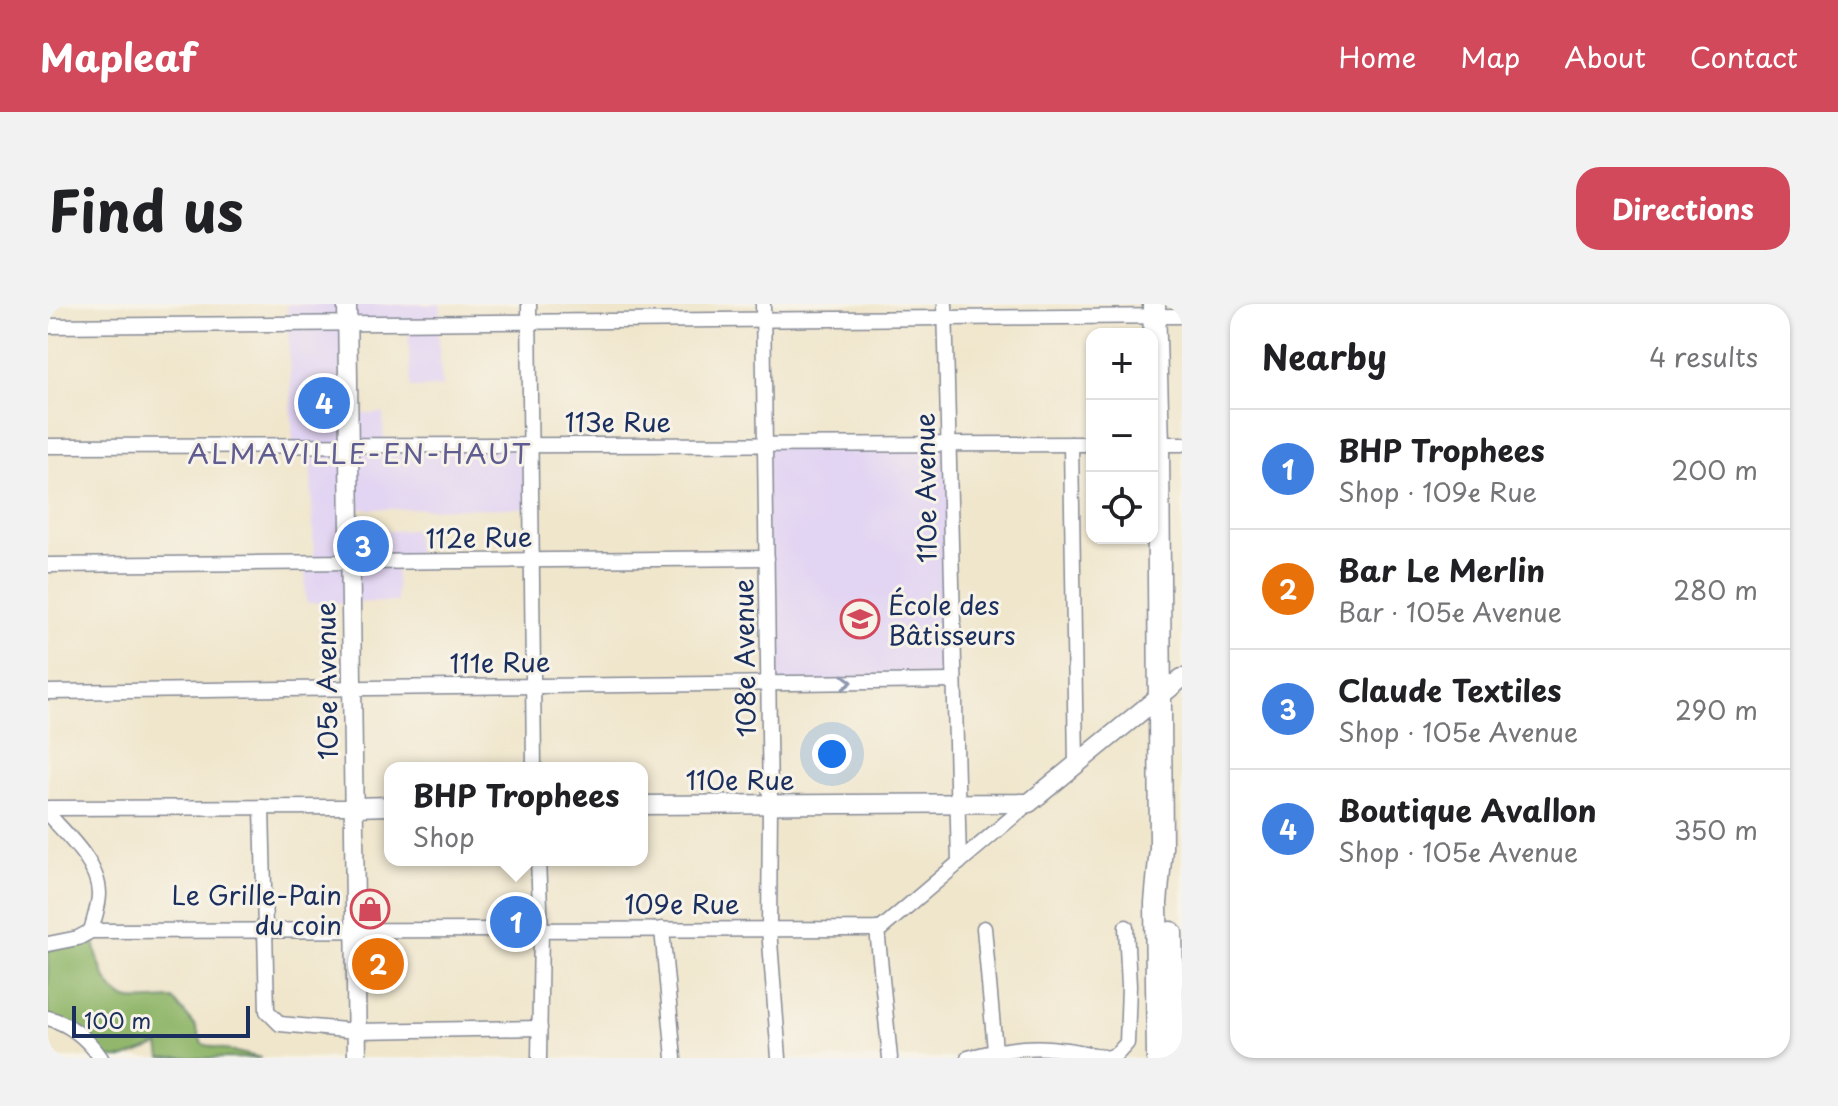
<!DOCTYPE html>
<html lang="en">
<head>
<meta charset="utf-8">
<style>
	body { margin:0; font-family:"Playpen Sans",sans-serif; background:#f2f2f2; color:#202124 }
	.controls { position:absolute; right:24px; top:24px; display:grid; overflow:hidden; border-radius:16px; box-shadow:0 2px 6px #0004 }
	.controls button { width:72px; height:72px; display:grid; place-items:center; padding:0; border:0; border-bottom:2px solid #e0e0e0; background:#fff; color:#202124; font:40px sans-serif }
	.scale { position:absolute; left:24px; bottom:20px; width:178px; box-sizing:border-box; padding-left:8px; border:4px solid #1b2f5e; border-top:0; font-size:22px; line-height:28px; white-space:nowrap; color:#1b2f5e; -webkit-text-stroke:6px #f7f3e8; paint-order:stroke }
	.you { position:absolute; left:784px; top:450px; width:28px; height:28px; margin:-20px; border:6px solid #fff; border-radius:50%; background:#1a73e8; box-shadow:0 0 0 12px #1a73e833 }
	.badge { display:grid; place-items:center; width:52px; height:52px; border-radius:50%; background:#d1495b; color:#fff; font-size:26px; font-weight:700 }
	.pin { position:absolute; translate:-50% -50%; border:4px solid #fff; box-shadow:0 2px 8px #0006 }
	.popup { position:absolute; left:336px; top:458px; width:264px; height:104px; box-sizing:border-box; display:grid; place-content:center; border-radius:16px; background:#fff; filter:drop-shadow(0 2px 6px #0005); font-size:26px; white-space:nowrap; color:#757577 }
	.popup b { font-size:30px; color:#202124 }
	.popup::after { content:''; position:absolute; left:50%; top:100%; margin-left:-16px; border:16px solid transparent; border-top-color:#fff }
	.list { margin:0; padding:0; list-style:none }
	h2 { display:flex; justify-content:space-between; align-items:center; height:104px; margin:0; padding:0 32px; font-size:34px }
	h2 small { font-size:26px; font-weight:400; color:#757577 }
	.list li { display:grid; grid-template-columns:52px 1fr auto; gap:24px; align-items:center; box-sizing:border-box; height:120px; padding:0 32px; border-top:2px solid #e0e0e0 }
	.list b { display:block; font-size:30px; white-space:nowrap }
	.list p { margin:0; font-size:26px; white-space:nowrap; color:#757577 }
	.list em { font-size:26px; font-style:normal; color:#757577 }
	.icon { flex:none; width:44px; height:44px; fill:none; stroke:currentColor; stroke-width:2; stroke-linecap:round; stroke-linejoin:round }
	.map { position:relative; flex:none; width:1134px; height:754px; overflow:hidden; border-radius:24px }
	header { display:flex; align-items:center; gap:48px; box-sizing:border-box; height:112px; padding:0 40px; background:#d1495b; color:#fff }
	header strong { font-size:38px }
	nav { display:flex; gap:44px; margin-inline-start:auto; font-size:28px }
	.intro { display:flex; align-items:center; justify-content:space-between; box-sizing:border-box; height:192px; padding:0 48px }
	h1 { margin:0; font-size:56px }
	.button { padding:20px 36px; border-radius:24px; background:#d1495b; color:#fff; font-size:28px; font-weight:700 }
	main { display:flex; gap:48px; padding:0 48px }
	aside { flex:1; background:#fff; border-radius:24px; box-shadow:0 2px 6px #0004 }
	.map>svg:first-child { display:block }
	.built { fill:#e2d4f3 }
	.forest { fill:#92b76c; stroke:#567365; stroke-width:2 }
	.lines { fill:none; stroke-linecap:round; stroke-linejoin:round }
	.minor-casing { stroke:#868a95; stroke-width:17 }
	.tertiary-casing { stroke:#868a95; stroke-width:21 }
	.primary-casing { stroke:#868a95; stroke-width:25 }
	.minor { stroke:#fff; stroke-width:14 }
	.tertiary { stroke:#fff; stroke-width:18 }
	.primary { stroke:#fff; stroke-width:22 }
	.oneway { stroke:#8d97ae }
	.labels { text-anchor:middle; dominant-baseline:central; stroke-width:6; stroke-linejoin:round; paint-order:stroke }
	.street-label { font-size:26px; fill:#1b2f5e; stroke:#f7f3e8 }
	.poi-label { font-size:26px; fill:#1b2f5e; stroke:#f7f3e8; text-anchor:start }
	.neighbourhood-label { font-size:28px; letter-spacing:2px; fill:#5f5c92; stroke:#f7f3e8 }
</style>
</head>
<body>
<header>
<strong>Mapleaf</strong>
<nav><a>Home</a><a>Map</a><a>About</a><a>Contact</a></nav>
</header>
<div class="intro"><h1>Find us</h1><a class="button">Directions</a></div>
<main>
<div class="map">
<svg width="1134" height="754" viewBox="0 0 1134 754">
	<rect width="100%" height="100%" fill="#f7f3e8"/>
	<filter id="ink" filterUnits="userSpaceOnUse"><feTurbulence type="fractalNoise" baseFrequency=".0125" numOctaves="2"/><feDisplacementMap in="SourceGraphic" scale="16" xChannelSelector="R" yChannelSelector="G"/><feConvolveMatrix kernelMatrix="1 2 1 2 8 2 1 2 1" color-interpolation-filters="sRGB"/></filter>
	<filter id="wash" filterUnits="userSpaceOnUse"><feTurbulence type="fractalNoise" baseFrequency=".006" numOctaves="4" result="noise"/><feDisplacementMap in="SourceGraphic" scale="32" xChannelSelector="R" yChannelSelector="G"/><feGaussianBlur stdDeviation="1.8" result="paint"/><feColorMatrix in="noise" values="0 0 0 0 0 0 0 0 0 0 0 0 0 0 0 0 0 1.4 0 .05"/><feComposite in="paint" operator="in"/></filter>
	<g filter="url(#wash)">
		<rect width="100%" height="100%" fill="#f0e6cc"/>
		<g class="built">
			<path d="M239,0H393V19H390L394,83L363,84L360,19L300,20L301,111L335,109L336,141H483V204L302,205V229L367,226L369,258H348L349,298L258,299L257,259L266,258L262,142L245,141Z"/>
			<path d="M901,140L905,376L721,379L717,141Z"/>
		</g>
		<path class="forest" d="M45,633C49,653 56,687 79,695C91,699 111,695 125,695L148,723L154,740L213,754H113L111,741L77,754H55L0,712V646Z"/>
	</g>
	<g filter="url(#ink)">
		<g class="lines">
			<defs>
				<g id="minor">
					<path d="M481,0L486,464"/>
					<path d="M715,0L722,500L721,625L731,754"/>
					<path d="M897,0L911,559"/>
					<path d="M0,22L1134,12"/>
					<path d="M1023,140L1028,461"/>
					<path d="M1104,140H1134"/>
					<path d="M0,142L1044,140"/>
					<path d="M0,261L719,254"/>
					<path d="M0,388L905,377"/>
					<path d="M214,503L219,707L232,720L308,727L492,724"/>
					<path d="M0,504L306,503"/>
					<path d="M0,510C19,531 51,560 51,590C51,602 46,615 43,627"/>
					<path d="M490,556L493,626L491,754"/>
					<path d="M936,624L947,746"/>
					<path d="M614,625L626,754"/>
					<path d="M829,625L842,754"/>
					<path d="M0,640L30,634L43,627L829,625L834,624L981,499"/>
					<path d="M0,714C23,720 39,734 53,754"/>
					<path d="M920,754C976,739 1004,741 1060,754L1069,750L1079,739L1081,682L1078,623"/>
				</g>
				<g id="tertiary">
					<path d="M299,0L309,754"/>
					<path d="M594,501L981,499L1134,374"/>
					<path d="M306,503L342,502"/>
				</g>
				<g id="primary">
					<path d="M1106,0L1110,140L1113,544L1108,599L1110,754"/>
					<path d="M1123,629L1126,754"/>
				</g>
			</defs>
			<use href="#minor" class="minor-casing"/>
			<use href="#tertiary" class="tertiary-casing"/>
			<use href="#primary" class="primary-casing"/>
			<use href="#minor" class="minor"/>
			<use href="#tertiary" class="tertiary"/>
			<use href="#primary" class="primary"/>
		</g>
		<defs><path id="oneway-chevron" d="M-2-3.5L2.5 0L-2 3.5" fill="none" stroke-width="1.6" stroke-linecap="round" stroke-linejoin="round" transform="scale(2)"/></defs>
		<use class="oneway" href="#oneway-chevron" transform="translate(799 378) rotate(-1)"/>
	</g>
	<defs>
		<symbol id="school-ring" viewBox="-11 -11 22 22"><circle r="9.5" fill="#f7f3e8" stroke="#d1495b" stroke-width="1.5"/><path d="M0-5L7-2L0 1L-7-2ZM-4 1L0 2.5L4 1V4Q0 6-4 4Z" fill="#d1495b"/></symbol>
		<symbol id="shop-ring" viewBox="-11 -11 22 22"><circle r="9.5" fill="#f7f3e8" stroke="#d1495b" stroke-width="1.5"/><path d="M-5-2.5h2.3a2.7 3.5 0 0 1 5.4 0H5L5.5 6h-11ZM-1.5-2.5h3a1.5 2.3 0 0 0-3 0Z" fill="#d1495b"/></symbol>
	</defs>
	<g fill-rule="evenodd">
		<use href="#school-ring" x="790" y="293" width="44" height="44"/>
		<use href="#shop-ring" x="300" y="583" width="44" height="44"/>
	</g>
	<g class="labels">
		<g class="street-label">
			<text x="570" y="117">113e Rue</text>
			<text transform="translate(877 184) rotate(-91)">110e Avenue</text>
			<text transform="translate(431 233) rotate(-1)">112e Rue</text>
			<text transform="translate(696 354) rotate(-91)">108e Avenue</text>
			<text transform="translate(452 358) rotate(-1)">111e Rue</text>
			<text transform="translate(278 377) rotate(-91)">105e Avenue</text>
			<text x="692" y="475">110e Rue</text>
			<text x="634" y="599">109e Rue</text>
		</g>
		<g class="poi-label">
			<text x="840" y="300">École des<tspan x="840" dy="30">Bâtisseurs</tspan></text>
			<text x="294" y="590" text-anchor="end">Le Grille-Pain<tspan x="294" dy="30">du coin</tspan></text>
		</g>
		<g class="neighbourhood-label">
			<text x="312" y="148">ALMAVILLE-EN-HAUT</text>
		</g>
	</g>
</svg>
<div class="controls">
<button>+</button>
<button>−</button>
<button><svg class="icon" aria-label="locate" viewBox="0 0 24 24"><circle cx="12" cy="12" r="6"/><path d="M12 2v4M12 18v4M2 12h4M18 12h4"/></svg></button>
</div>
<div class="scale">100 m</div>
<div class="you"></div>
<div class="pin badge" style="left:468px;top:618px;background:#3f7fe0">1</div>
<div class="popup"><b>BHP Trophees</b>Shop</div>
<div class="pin badge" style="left:330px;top:660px;background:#e8710a">2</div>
<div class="pin badge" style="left:315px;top:242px;background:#3f7fe0">3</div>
<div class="pin badge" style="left:276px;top:99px;background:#3f7fe0">4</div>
</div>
<aside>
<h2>Nearby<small>4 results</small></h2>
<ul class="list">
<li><span class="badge" style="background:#3f7fe0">1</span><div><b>BHP Trophees</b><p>Shop · 109e Rue</p></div><em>200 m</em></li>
<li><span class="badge" style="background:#e8710a">2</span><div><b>Bar Le Merlin</b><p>Bar · 105e Avenue</p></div><em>280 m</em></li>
<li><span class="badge" style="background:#3f7fe0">3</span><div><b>Claude Textiles</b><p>Shop · 105e Avenue</p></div><em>290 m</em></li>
<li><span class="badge" style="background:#3f7fe0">4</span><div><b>Boutique Avallon</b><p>Shop · 105e Avenue</p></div><em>350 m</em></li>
</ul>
</aside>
</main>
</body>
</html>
